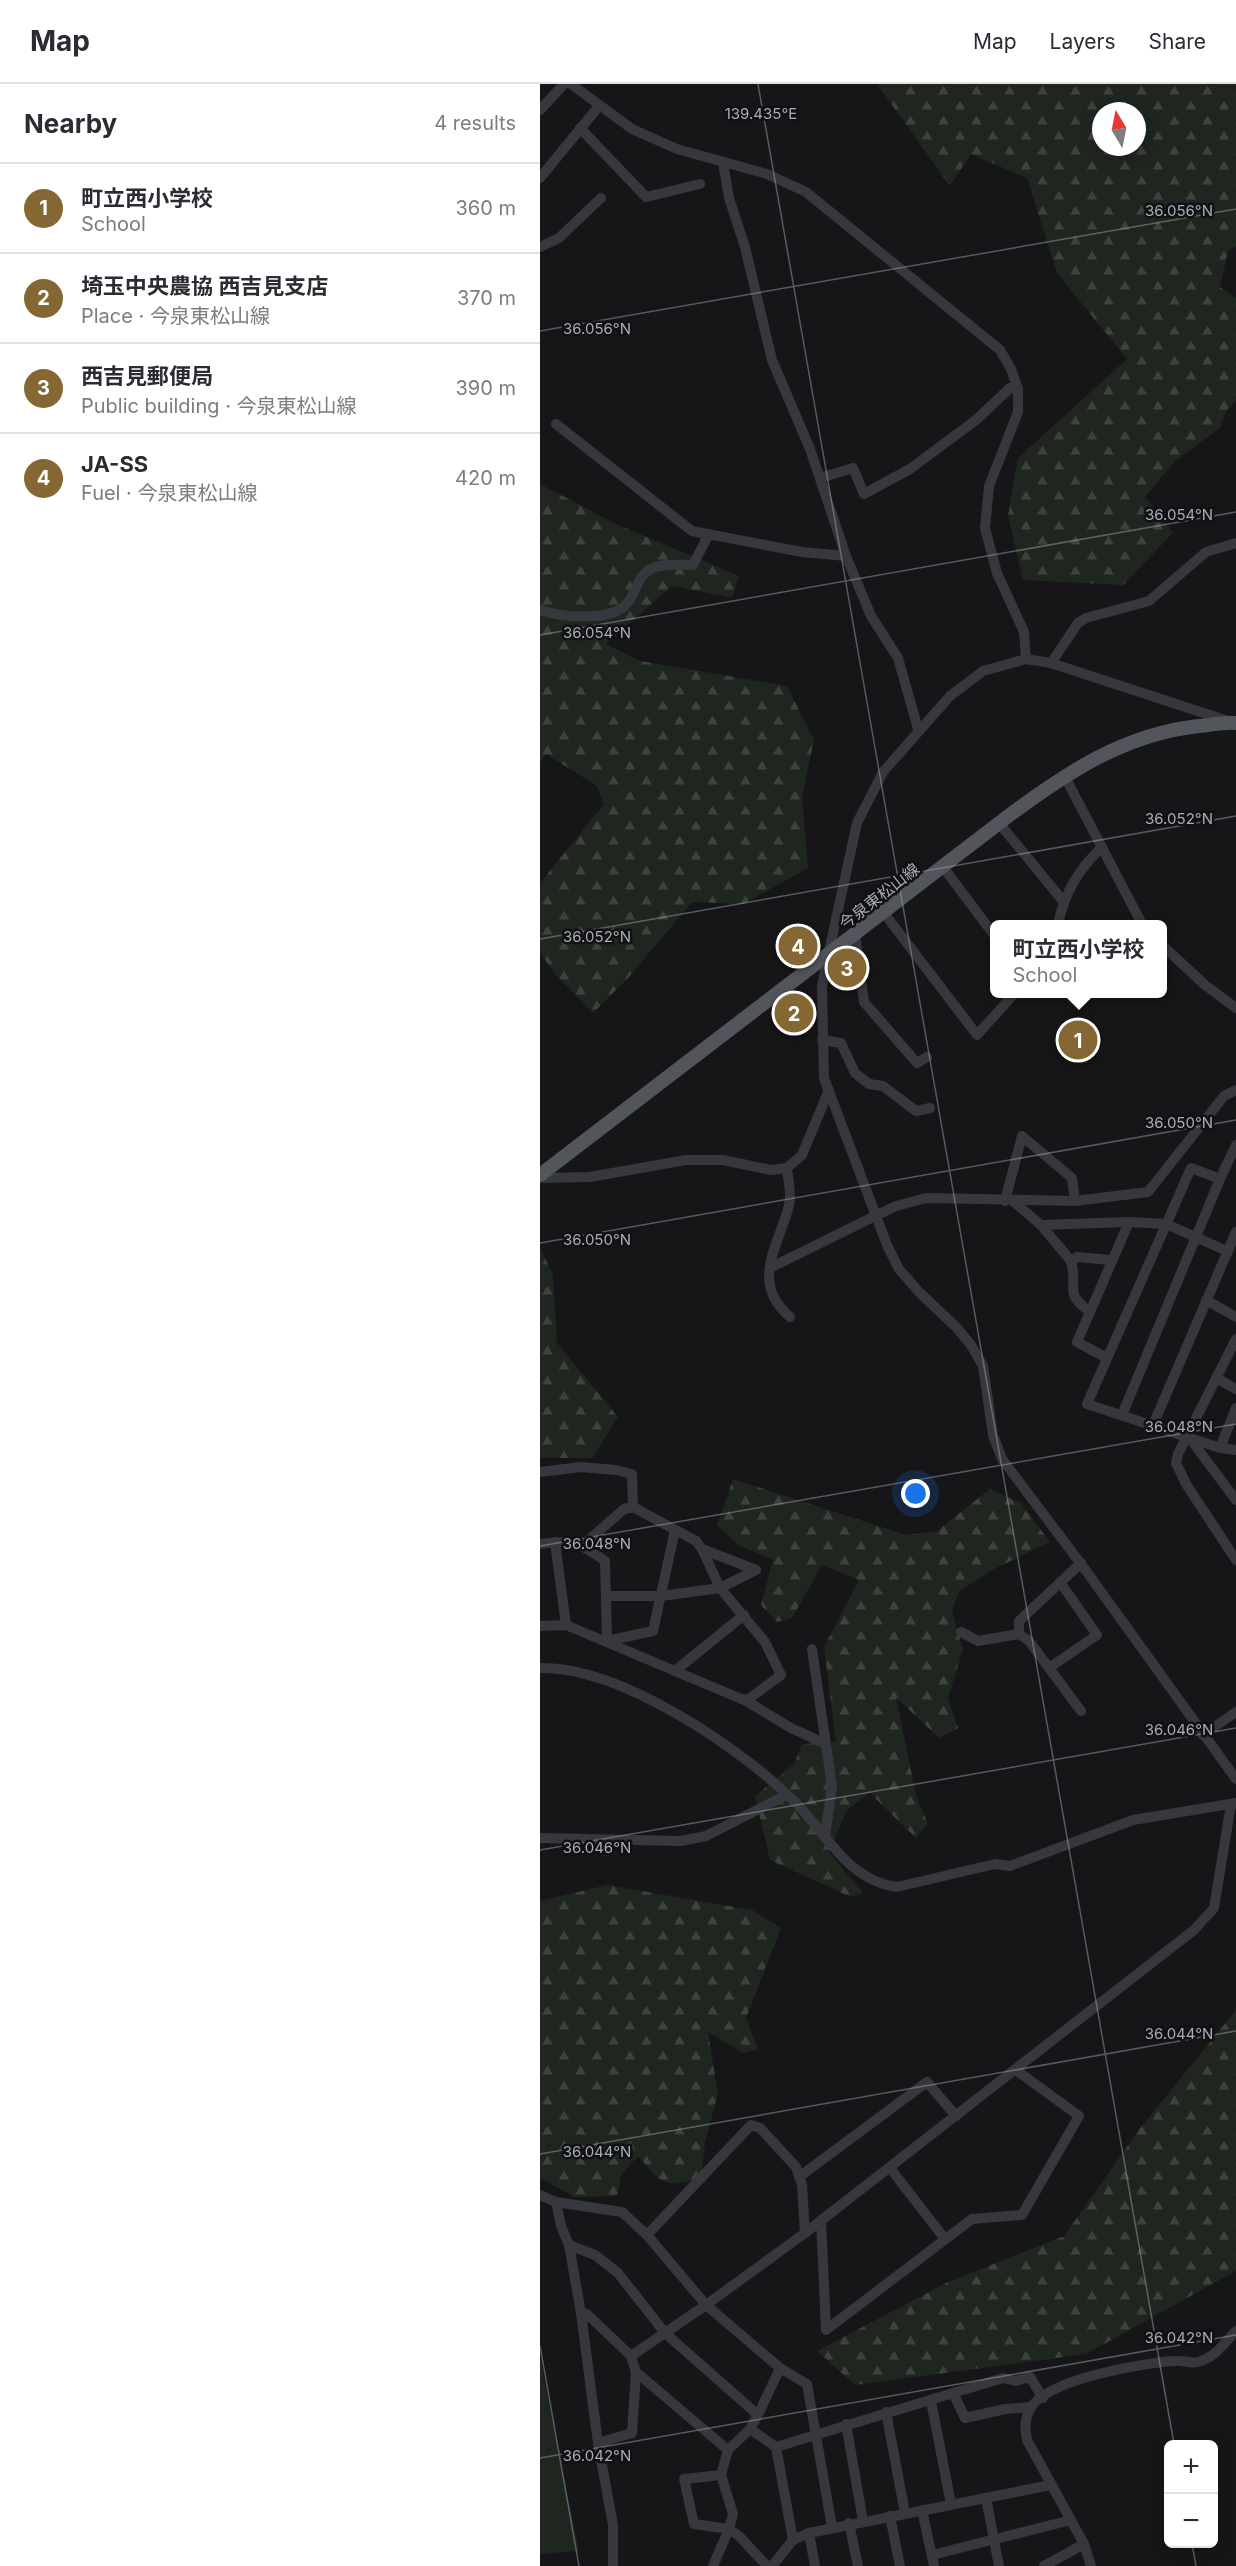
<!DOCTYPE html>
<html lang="en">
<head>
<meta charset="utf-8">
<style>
	body { margin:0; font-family:Inter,"Noto Sans JP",sans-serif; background:#f2f2f3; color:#2b2b33 }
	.controls { position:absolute; right:18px; bottom:18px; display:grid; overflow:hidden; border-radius:9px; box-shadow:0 3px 15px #0003 }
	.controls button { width:54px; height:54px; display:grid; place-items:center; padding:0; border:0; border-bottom:2px solid #e1e1e2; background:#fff; color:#2b2b33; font:30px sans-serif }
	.compass { position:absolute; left:552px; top:18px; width:54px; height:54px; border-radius:50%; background:#fff; box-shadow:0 3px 15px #0003; rotate:350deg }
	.you { position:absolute; left:376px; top:1410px; width:21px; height:21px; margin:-15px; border:4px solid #fff; border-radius:50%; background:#1a73e8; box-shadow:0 0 0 9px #1a73e833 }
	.badge { display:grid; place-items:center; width:39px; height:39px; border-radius:50%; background:#856733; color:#fff; font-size:20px; font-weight:700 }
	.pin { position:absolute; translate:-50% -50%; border:3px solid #fff; box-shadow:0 2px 6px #0006 }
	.popup { position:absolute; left:450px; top:836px; width:177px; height:78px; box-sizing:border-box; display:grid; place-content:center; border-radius:9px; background:#fff; filter:drop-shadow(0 2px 4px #0005); font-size:20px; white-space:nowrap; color:#7c7c81 }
	.popup b { font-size:22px; color:#2b2b33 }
	.popup::after { content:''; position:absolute; left:50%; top:100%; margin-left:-12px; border:12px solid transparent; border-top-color:#fff }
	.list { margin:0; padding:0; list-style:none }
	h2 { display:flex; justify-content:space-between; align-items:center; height:78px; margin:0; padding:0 24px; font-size:26px }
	h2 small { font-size:20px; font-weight:400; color:#7c7c81 }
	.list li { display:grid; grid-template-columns:39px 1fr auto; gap:18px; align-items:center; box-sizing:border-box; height:90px; padding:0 24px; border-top:2px solid #e1e1e2 }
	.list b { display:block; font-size:22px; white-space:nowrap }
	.list p { margin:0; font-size:20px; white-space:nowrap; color:#7c7c81 }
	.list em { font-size:20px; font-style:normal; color:#7c7c81 }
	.map { position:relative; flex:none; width:696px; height:2482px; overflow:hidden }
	header { display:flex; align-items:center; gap:36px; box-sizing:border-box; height:84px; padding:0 30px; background:#fff; border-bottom:2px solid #e1e1e2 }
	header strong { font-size:28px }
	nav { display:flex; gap:33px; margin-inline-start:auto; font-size:21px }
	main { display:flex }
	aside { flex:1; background:#fff }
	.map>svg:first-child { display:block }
	.green { fill:#1e261f }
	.forest { fill:url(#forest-firs); fill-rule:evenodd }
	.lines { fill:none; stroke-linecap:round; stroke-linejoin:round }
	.minor { stroke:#37383d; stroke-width:10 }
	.major { stroke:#53555c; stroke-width:14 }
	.ticks { fill:none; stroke:#a8adb8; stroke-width:1.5; stroke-opacity:0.45 }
	.labels { text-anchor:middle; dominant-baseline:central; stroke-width:5; stroke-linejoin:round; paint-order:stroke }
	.street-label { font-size:16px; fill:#a8adb8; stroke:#111113 }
	.ticks-label { font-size:15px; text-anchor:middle; fill:#a8adb8; stroke:#111113; stroke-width:5; stroke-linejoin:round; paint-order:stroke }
</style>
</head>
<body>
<header>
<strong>Map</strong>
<nav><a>Map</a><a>Layers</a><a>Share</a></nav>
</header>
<main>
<aside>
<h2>Nearby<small>4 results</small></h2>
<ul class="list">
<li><span class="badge">1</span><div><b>町立西小学校</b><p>School</p></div><em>360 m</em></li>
<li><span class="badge">2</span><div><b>埼玉中央農協 西吉見支店</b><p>Place · 今泉東松山線</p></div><em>370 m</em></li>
<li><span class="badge">3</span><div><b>西吉見郵便局</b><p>Public building · 今泉東松山線</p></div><em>390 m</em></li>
<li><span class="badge">4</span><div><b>JA-SS</b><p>Fuel · 今泉東松山線</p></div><em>420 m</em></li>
</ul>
</aside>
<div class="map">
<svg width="696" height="2482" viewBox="0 0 696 2482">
	<defs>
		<pattern id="forest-firs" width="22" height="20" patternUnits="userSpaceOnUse" patternTransform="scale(1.5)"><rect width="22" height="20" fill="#1e261f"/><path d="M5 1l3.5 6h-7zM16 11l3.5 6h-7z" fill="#3c433d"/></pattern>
	</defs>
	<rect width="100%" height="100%" fill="#161618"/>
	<path class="green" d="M0,2262L3,2291L39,2467L0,2470Z"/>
	<g class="forest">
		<path d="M337,0H696V162L688,167L680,203L696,214V317L686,327L680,344L635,377L605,413L633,449L583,501L483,496L468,432L478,374L587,275L517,189L487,94L431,70L410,102ZM561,27H597V63H561Z"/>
		<path d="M0,400L76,440L199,492L192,514L132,502L66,560L100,577L247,602L274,656L262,713L268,784L203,820L152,818L88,894L53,929L14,889L0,869V799L64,720L57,702L6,670L0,678Z"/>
		<path d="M0,1163L13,1191L17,1259L78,1333L52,1374H0Z"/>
		<path d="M193,1395L366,1451L397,1447L450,1405L481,1419L510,1458L456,1484L419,1507L412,1527L423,1565L408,1614L418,1644L399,1654L356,1613L376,1711L388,1740L376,1754L330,1709L307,1726L289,1768L323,1809L311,1813L230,1776L215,1712L254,1680L262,1660L296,1658L284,1563L319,1496L282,1481L252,1534L237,1538L221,1521L233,1476L198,1461L177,1441Z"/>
		<path d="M67,1801L212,1826L241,1844L206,1934L218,1965L203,1969L168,1948L178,2010L165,2058L161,2094C125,2105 122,2100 98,2072L81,2091L77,2112L35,2113L0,2094V1817Z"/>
		<path d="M696,1926V2187L546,2270L315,2301L277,2267L408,2198L524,2152L601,2043Z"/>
	</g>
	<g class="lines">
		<g class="minor">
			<path d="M31,0L92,45L137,65L227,90L266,108L460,266L471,285L478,305V328L449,402L445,444L457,489L484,548L486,575"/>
			<path d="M0,26L24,0"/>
			<path d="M40,44L106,113L160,100"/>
			<path d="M183,78L189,114L205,163L232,276L270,365L306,472L331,532L358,574L378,645"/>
			<path d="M0,94L59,22"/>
			<path d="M0,163L19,154L61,114"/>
			<path d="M16,340L152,447L262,468L306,472"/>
			<path d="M280,394L313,384L324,410L370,385L436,336L470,304L478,305"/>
			<path d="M0,526C22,533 73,539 88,518C97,507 98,491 111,485C122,479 141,481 153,481L169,450"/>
			<path d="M511,579L538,539L546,534L609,517L666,468L696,459"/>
			<path d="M688,637L511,579L486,575L443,587L410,612L343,688L317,739L288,872L282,903L284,994L347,1161L359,1185L379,1208L417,1244L431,1261L443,1282L453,1351L462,1375L544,1484L696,1695"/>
			<path d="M524,691L602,840"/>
			<path d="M459,739L523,817"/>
			<path d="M403,783L454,851"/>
			<path d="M344,829L437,951L474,910"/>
			<path d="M518,840C525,808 538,786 562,763"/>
			<path d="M315,851L324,918L377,979L387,973"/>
			<path d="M622,861L665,901L696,924"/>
			<path d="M282,956L301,959L315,989L329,1000L343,1002L376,1027L390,1024"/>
			<path d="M247,1084C248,1096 252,1110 249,1121C239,1162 209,1198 250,1233"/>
			<path d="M0,1094L50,1093L146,1076H183L231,1086L247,1084L262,1071L289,1006"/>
			<path d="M680,1095L651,1084L547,1320L680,1364L696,1366"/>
			<path d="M465,1117L482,1052L532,1094L535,1117"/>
			<path d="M474,1118L501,1141L531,1177L537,1173L571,1176"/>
			<path d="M501,1141L589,1138L626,1140L687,1167"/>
			<path d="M531,1177C539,1206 522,1207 550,1228"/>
			<path d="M230,1184L337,1131L356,1122L386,1114L535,1117L608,1108L684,1012L696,1006"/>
			<path d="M666,1216L696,1233"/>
			<path d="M696,1255L638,1370L636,1379L646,1400L696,1476"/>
			<path d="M567,1274L537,1258L589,1138"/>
			<path d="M676,1294L696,1305"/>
			<path d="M582,1331L680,1095L696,1061"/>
			<path d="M613,1341L696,1148"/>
			<path d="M651,1356L696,1416"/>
			<path d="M680,1364L696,1324"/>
			<path d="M0,1388L41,1383L76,1386L92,1390L93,1423"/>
			<path d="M15,1458L26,1541"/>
			<path d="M0,1460C31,1455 41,1459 65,1477L67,1557"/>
			<path d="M66,1512H121L180,1504L216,1486L162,1465"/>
			<path d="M0,1542L26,1541L206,1617L241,1591L225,1558L180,1504L162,1465L156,1457L93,1423L84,1425L43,1461"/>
			<path d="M421,1548L438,1557L479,1550L489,1557L541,1627"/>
			<path d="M479,1550V1537L541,1479"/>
			<path d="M67,1557L113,1547L135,1446"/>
			<path d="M272,1565L292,1702L285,1752"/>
			<path d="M0,1584C80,1582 203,1665 258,1721C288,1753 310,1797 357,1803L455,1780L470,1782L593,1736L696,1719"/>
			<path d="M509,1584L557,1551L520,1498"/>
			<path d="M136,1586L204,1531"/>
			<path d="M203,1615L251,1644L286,1660"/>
			<path d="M663,1651L696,1628"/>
			<path d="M0,1754L141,1757L166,1752L246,1711"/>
			<path d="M350,2084L405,2155"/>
			<path d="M259,2093L387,1998L416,2032"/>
			<path d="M0,2111L16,2118L82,2128L107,2151L166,2221L240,2284L267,2300L292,2443"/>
			<path d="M16,2118L21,2142L29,2161L41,2229L58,2359L73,2441V2482"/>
			<path d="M281,2136L286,2246L432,2135L482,2131L539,2032L476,1986"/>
			<path d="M107,2151L211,2041L220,2044L256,2083L262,2101L265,2149"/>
			<path d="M29,2161L55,2171L78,2189L125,2249L218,2331"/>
			<path d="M41,2229L47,2230L91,2272L96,2288L188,2366"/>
			<path d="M91,2272L166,2221L265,2149L654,1846L674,1824L691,1720"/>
			<path d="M413,2309L463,2294L476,2297L490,2293L503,2314"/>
			<path d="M391,2317L411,2420"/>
			<path d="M346,2328L365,2429"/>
			<path d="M306,2340L323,2437"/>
			<path d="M210,2345L236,2363L253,2456"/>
			<path d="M58,2359L92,2349L96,2288"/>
			<path d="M236,2363L413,2309L425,2334L465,2325L491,2323"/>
			<path d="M446,2414L459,2482"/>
			<path d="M382,2426L394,2482"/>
			<path d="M350,2432L360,2482"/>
			<path d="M309,2439L318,2482"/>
			<path d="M269,2449L275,2482"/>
			<path d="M392,2471L531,2436"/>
			<path d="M173,2482L189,2445L154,2440L144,2395L181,2391"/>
			<path d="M227,2482L199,2452L189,2445L193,2430L181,2391L188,2366L210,2345L218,2331L240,2284"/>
			<path d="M232,2482L253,2456L269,2449L511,2401"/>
			<path d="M504,2482L544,2460"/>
			<path d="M551,2482L544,2460L487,2356C485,2345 484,2336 490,2325C506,2295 603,2279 635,2277C643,2276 651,2280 658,2278C675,2274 684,2259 696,2247"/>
		</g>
		<path class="major" d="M0,1091L467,733C526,689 584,650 659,642C671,641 684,638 696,639"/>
	</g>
	<path class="ticks" d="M218,0L634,2360M0,247L696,125M0,551L696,428M0,855L696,732M0,1159L696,1036M0,1462L696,1340M0,1766L696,1644M0,2070L696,1947M0,2262L39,2482M0,2374L696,2251M652,2460L656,2482"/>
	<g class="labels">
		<g class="street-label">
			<text transform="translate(339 812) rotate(-38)">今泉東松山線</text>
		</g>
	</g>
	<g class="ticks-label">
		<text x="221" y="35">139.435°E</text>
		<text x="639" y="132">36.056°N</text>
		<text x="57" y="250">36.056°N</text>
		<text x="639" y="436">36.054°N</text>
		<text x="57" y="554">36.054°N</text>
		<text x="639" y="740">36.052°N</text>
		<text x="57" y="858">36.052°N</text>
		<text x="639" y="1044">36.050°N</text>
		<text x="57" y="1161">36.050°N</text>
		<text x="639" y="1348">36.048°N</text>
		<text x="57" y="1465">36.048°N</text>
		<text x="639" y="1651">36.046°N</text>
		<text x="57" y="1769">36.046°N</text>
		<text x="639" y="1955">36.044°N</text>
		<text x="57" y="2073">36.044°N</text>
		<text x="639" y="2259">36.042°N</text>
		<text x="57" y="2377">36.042°N</text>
	</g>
</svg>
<div class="controls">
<button>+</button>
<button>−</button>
</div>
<svg class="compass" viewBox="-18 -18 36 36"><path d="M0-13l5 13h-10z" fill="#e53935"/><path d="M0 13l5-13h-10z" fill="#7c7c81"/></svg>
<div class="you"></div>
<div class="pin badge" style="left:538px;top:956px">1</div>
<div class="popup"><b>町立西小学校</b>School</div>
<div class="pin badge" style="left:254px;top:929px">2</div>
<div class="pin badge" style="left:307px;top:884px">3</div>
<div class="pin badge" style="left:258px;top:862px">4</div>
</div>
</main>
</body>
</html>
